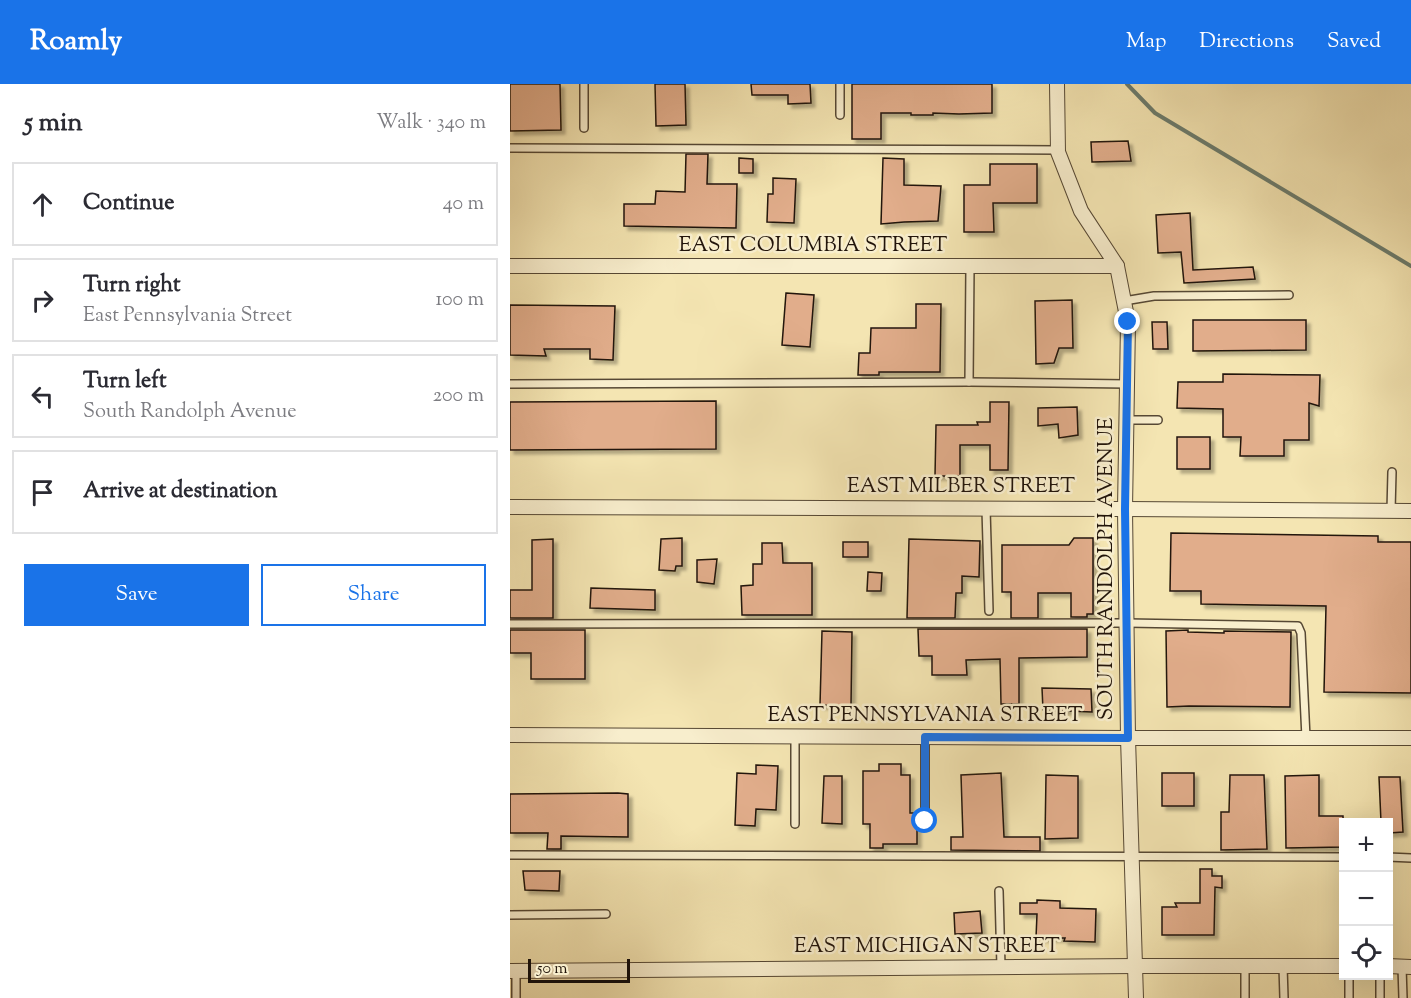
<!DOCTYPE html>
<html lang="en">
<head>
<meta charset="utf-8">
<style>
	body { margin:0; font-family:"Sorts Mill Goudy",serif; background:#f2f2f3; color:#2b2b33 }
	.controls { position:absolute; right:18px; bottom:18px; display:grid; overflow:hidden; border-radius:0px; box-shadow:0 6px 24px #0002 }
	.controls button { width:54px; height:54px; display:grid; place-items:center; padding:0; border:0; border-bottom:2px solid #e1e1e2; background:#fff; color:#2b2b33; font:30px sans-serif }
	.scale { position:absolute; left:18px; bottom:15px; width:102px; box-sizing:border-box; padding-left:6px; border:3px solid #21140a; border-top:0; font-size:16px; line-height:21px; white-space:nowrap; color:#21140a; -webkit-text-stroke:4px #f8eecd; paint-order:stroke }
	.stop { position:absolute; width:18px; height:18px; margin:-14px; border:4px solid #1a73e8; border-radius:50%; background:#fff }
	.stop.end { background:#1a73e8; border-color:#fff; box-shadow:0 2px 6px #0008 }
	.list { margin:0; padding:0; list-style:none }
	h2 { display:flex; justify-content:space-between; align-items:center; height:78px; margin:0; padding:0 24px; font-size:26px }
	h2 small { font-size:20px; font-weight:400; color:#7c7c81 }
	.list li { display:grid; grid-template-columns:39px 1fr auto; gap:18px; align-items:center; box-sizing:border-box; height:84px; margin:0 12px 12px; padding:0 12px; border:2px solid #e1e1e2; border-radius:0px }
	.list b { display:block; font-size:22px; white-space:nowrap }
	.list p { margin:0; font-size:20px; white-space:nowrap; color:#7c7c81 }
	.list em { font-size:20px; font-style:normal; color:#7c7c81 }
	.actions { display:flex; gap:12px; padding:18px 24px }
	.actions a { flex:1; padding:14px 0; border:2px solid #1a73e8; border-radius:0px; text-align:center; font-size:21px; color:#1a73e8 }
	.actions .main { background:#1a73e8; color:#fff }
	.icon { flex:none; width:33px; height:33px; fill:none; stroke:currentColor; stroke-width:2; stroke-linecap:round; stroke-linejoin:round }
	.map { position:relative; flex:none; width:901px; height:914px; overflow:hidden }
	header { display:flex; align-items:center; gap:36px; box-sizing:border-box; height:84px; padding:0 30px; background:#1a73e8; color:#fff }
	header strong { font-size:28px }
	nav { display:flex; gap:33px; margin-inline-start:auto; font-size:21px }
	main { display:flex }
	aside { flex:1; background:#fff }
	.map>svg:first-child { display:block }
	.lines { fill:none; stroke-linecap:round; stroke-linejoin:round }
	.stream { stroke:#6b7b6c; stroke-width:4 }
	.building { fill:#e1ad8b; stroke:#21140a; stroke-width:1.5; filter:url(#shadow) }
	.service-casing { stroke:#564834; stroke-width:10 }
	.minor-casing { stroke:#564834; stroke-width:16 }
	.service { stroke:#f8eecd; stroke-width:7 }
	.minor { stroke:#f8eecd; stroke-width:14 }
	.route { stroke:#1a73e8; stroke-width:8 }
	.labels { text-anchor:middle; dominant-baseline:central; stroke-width:5; stroke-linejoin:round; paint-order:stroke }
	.street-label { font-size:21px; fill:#21140a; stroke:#f8eecd }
</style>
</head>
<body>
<header>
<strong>Roamly</strong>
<nav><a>Map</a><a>Directions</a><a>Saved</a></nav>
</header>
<main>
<aside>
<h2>5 min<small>Walk · 340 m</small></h2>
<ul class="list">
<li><svg class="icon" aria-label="ahead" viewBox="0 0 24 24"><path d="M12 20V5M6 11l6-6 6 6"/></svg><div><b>Continue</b></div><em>40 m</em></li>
<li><svg class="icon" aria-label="right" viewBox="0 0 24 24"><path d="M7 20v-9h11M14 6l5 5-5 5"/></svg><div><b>Turn right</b><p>East Pennsylvania Street</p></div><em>100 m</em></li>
<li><svg class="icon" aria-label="left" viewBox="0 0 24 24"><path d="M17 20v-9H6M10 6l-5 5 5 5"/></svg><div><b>Turn left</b><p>South Randolph Avenue</p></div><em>200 m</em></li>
<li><svg class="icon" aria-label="arrive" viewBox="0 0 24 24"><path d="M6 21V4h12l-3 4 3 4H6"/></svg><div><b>Arrive at destination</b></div></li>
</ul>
<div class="actions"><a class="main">Save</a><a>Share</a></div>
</aside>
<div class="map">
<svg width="901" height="914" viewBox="0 0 901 914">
	<defs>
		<filter id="shadow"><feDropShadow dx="4" dy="4" stdDeviation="1.5" flood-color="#0004"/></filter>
	</defs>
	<rect width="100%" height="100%" fill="#f4e5b2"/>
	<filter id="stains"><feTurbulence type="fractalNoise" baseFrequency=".00333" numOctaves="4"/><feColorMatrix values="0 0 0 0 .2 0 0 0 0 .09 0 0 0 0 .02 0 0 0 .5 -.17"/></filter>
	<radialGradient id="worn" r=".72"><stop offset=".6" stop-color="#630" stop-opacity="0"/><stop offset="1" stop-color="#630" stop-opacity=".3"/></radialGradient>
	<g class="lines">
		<path class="stream" d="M617,0L645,29L901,182"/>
	</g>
	<g class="building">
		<path d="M0,0H50L51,46L0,47Z"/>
		<path d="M145,0H175L176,41L146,42Z"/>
		<path d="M241,0H300L301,19L278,20V11H242Z"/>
		<path d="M342,0H482V29L449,30L423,29V31H401V29H371V55H342Z"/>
		<path d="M618,57L621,77L582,78L581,58Z"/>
		<path d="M176,70H198L197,100H227L226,144L114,142V120H145L146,107L175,108Z"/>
		<path d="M229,74L243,75V89H229Z"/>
		<path d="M373,74L394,75V101L431,102L428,137L394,138L371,140Z"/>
		<path d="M480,80H527V119H483L484,148H454V101H480Z"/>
		<path d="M263,94L286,95L284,139L257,138L258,110H263Z"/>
		<path d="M680,129L683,186L743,183L745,195L674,199L671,168L648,169L646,131Z"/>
		<path d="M276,209L304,211L300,263L272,261Z"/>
		<path d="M562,216L563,264H549L544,279L526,280L525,217Z"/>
		<path d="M406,220H431L430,288H369V291H348L349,269H360L361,244H406Z"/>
		<path d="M0,221L105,222L103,276L80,275V265H34L36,272L0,271Z"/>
		<path d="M683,236H796V266L683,267Z"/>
		<path d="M642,238H657L658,265H643Z"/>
		<path d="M713,290L810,291L809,322L799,319V356H774V372H730L731,353H713V325L667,324L668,298H713Z"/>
		<path d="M206,317V365L0,366V318Z"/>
		<path d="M480,318H499L498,386H480V361H450V392H425L426,341H468L467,338H480Z"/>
		<path d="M567,323L568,351L549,354L548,340L528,342V324Z"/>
		<rect x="667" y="353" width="33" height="32"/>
		<path d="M661,449L868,452V458H901V609L814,608L816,522L691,520V507H660Z"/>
		<path d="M172,454V482H166L165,487L149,486L151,455Z"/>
		<path d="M564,454H583V530H577V533H561V509H528V534H501V508H492V461H559Z"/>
		<path d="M43,455V534H0V506H22V456Z"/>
		<path d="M399,455L470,457L469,493L452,492V509H446L445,534H397Z"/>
		<rect x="333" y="458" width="25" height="15"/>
		<path d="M252,459H272L273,479H302V531H232L231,502L243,501V480H252Z"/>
		<path d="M207,475L204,500L187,498V476Z"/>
		<path d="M358,488L372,489L371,507H357Z"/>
		<path d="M81,504L145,506V526L80,524Z"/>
		<path d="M408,545H577V573L509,574V620H491L490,575L456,576L457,591H422V572H409Z"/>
		<path d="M0,546H75V595H21V569H0Z"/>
		<path d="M678,546V548L714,549V547L781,548L780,623L679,622L657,623L656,547Z"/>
		<path d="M312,547L342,548L341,622L310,621Z"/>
		<path d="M532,604L581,605L582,628L533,626Z"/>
		<path d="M369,680H391V691H400V729H407V760H373V764H360V740H353V687H369Z"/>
		<path d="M246,681L268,682L266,726L246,725L245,742L225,741L227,689L246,690Z"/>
		<path d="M491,689L494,753H530V767L441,766V753H453L451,691Z"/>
		<rect x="652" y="689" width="32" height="33"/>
		<path d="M536,691L568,692V754L535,755Z"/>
		<path d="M720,691H754L757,765L711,766V728H719Z"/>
		<path d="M809,691V732H833L834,763L776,764L775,692Z"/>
		<path d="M314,692H332V740L312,739Z"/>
		<path d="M869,693H890L893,748L879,749V738H871Z"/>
		<path d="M108,709L118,710V753L51,752V765H37L38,749H0V710Z"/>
		<path d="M690,785H702V792H712V804L705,803L704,851H652V823H667L665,819H690Z"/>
		<path d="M13,787H50L49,807L15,806Z"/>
		<path d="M527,816L550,817V824L586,825L585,858L554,857L555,854H526L527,830H510V819H527Z"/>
		<path d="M470,827L472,849L445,850L444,829Z"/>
	</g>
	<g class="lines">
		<defs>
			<g id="service">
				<path d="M330,0V31"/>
				<path d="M74,44V0"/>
				<path d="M0,64L548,66"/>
				<path d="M614,217L644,212L779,211"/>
				<path d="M459,298L460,183"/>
				<path d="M0,300L459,298L617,300"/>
				<path d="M617,336H648"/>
				<path d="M476,425L479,527"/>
				<path d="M881,427L882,388"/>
				<path d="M0,540L617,539L788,542L791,549L796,654"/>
				<path d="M285,652V740"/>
				<path d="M415,653V737"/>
				<path d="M0,771L834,773"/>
				<path d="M878,773L901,774"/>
				<path d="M489,807L491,883"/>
				<path d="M0,831L96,830"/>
				<path d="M735,882V914"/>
				<path d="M773,882L774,914"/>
				<path d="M892,883L893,914"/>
				<path d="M839,892V914"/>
				<path d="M870,892V914"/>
				<path d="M6,914V887"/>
			</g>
			<g id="minor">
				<path d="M547,0L548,68L571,127L607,182L618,238L615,425L618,654L626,914"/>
				<path d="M0,182H607"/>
				<path d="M0,423L615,425L901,427"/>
				<path d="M0,651L618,654H901"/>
				<path d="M878,882L901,883"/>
				<path d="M0,887L625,882H834"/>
			</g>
		</defs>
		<use href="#service" class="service-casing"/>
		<use href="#minor" class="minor-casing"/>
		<use href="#service" class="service"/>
		<use href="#minor" class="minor"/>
	</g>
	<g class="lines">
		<path class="route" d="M415,737V653L618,654L615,425L618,238"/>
	</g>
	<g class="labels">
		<g class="street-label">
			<text x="303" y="162">EAST COLUMBIA STREET</text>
			<text x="451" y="403">EAST MILBER STREET</text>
			<text transform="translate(597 485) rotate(-90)">SOUTH RANDOLPH AVENUE</text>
			<text x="415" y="632">EAST PENNSYLVANIA STREET</text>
			<text x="417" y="863">EAST MICHIGAN STREET</text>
		</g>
	</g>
	<rect width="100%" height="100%" filter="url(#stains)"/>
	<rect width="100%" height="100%" fill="url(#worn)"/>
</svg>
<div class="controls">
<button>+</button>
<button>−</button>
<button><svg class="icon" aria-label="locate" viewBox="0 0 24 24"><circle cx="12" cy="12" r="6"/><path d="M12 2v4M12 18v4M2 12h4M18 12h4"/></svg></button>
</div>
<div class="scale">50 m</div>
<div class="stop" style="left:415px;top:737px"></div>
<div class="stop end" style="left:618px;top:238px"></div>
</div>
</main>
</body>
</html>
